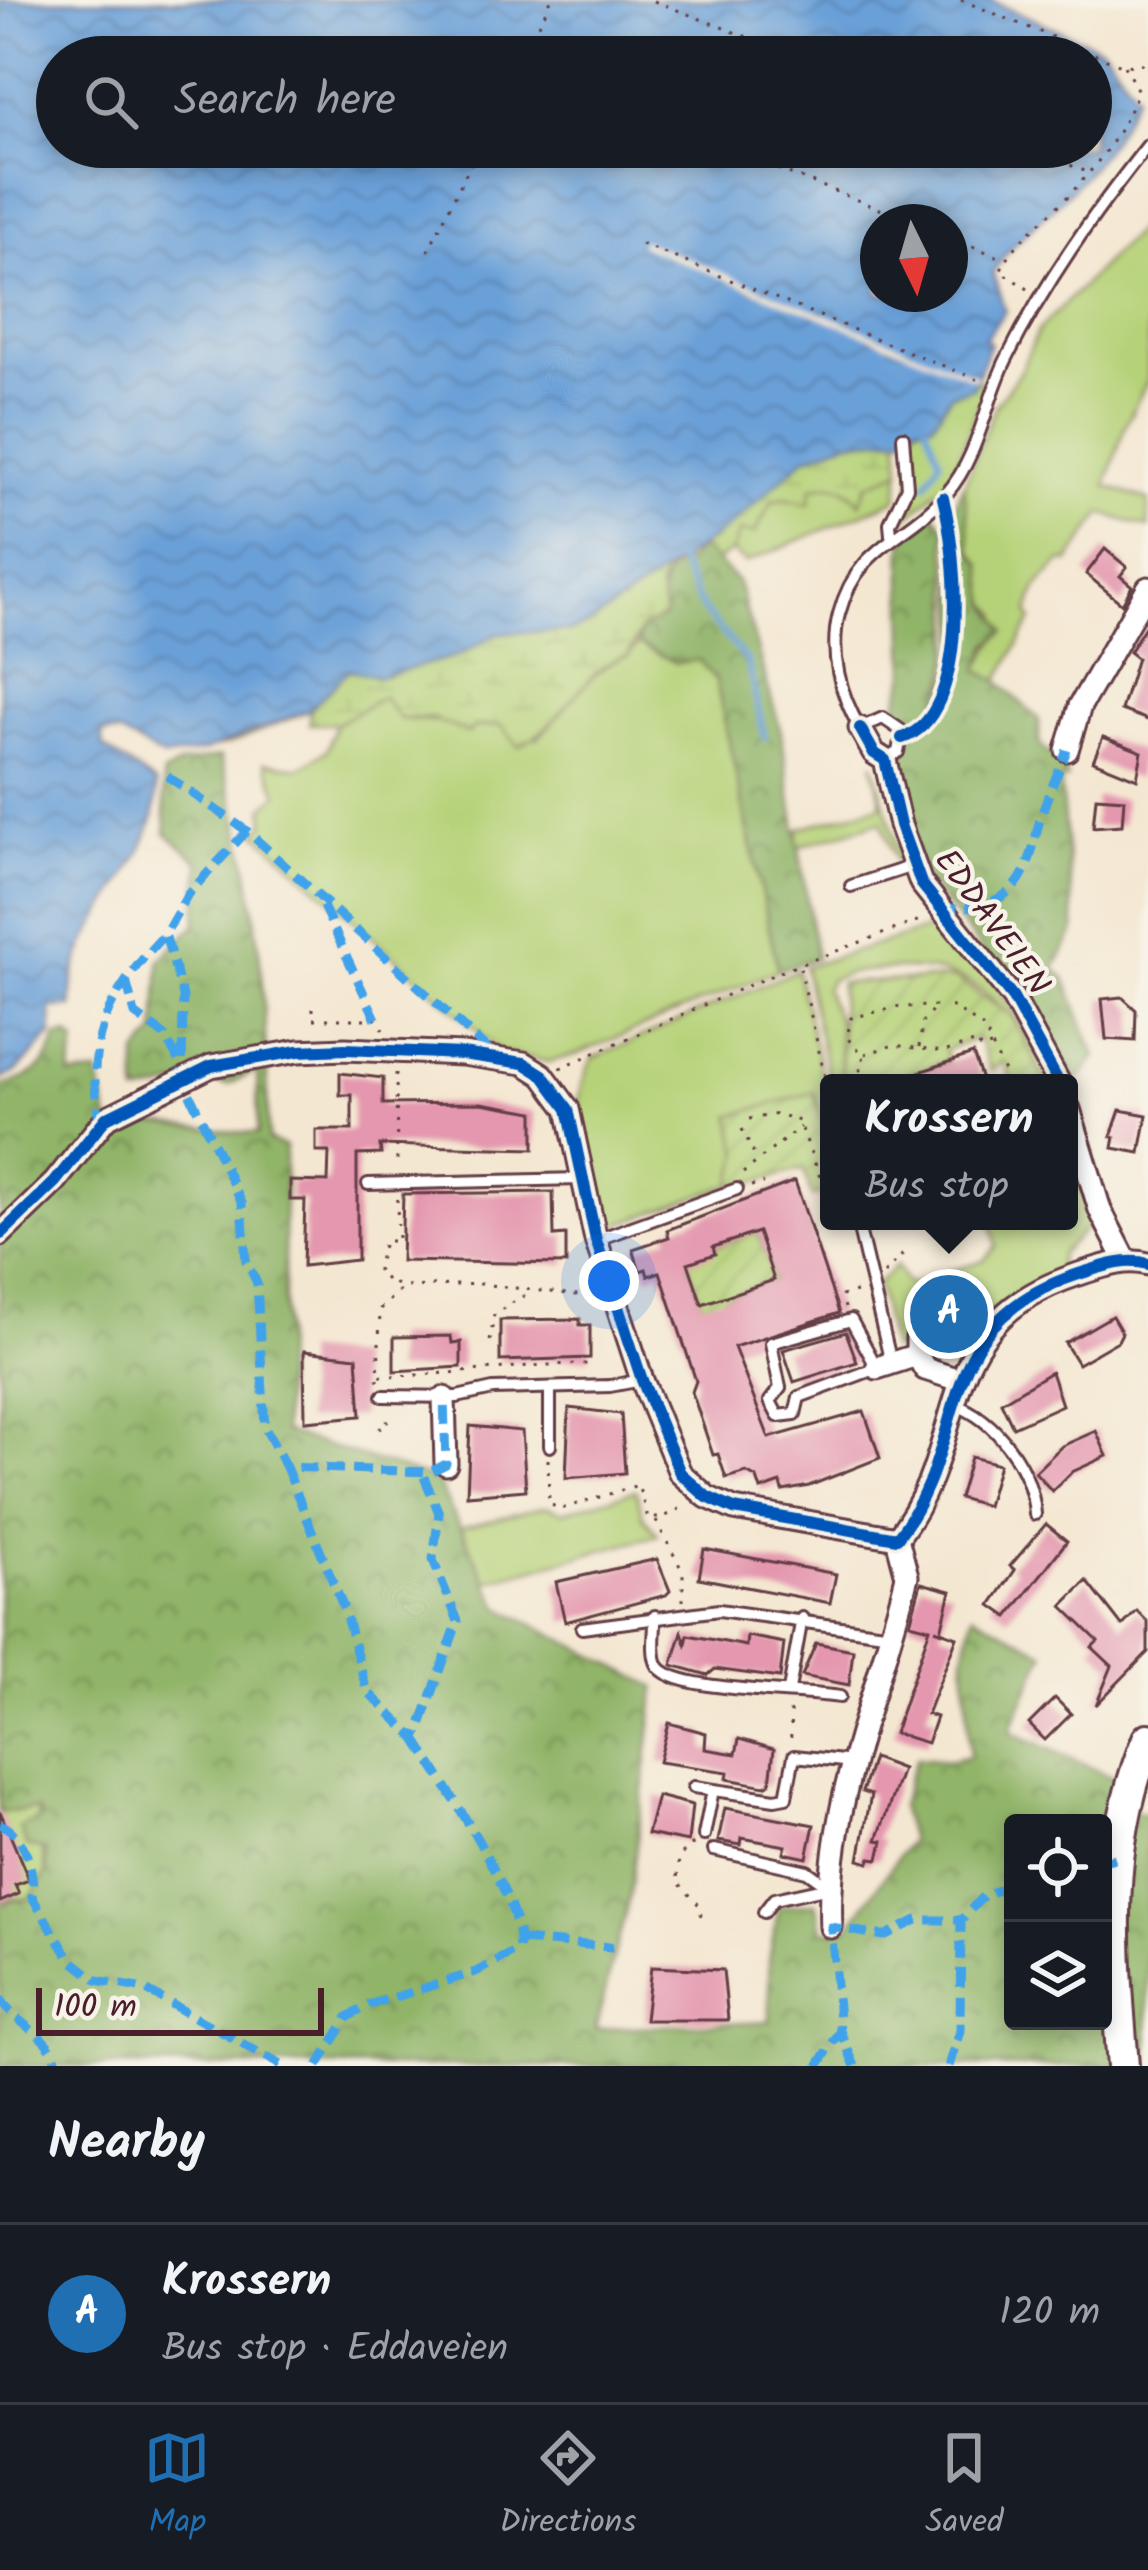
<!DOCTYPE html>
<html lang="en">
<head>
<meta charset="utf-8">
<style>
	body { margin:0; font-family:Kalam,sans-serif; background:#242831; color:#f1f3f6 }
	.controls { position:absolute; right:36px; bottom:36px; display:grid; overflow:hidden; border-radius:12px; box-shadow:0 6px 18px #0003 }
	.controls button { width:108px; height:108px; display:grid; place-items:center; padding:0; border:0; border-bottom:3px solid #363941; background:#171b24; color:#f1f3f6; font:60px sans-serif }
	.compass { position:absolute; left:860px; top:204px; width:108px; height:108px; border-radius:50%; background:#171b24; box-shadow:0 6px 18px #0003; rotate:175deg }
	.scale { position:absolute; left:36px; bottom:30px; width:288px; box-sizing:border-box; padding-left:12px; border:6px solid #4a1f2b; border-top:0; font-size:33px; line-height:42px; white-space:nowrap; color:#4a1f2b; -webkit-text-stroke:9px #f7f3e8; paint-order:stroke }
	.you { position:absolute; left:609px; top:1281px; width:42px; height:42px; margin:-30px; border:9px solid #fff; border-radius:50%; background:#1a73e8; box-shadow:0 0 0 18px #1a73e833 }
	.badge { display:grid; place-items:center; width:78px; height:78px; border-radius:50%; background:#1f6fb2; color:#fff; font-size:39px; font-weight:700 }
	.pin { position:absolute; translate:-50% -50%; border:6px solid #fff; box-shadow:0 3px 12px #0006 }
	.popup { position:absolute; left:820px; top:1074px; width:258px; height:156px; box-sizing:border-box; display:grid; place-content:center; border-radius:12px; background:#171b24; filter:drop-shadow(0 3px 9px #0005); font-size:39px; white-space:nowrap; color:#9ea1a6 }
	.popup b { font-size:45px; color:#f1f3f6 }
	.popup::after { content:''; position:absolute; left:50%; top:100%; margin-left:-24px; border:24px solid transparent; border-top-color:#171b24 }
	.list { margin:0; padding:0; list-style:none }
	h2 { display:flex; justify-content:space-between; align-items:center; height:156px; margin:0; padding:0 48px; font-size:51px }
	h2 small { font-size:39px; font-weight:400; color:#9ea1a6 }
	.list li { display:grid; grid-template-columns:78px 1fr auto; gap:36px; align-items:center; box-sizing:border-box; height:180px; padding:0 48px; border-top:3px solid #363941 }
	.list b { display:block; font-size:45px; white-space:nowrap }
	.list p { margin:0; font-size:39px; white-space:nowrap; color:#9ea1a6 }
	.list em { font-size:39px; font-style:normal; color:#9ea1a6 }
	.icon { flex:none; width:66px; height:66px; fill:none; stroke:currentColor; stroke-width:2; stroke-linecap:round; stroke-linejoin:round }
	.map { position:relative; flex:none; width:1148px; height:2066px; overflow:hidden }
	.search { position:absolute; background:#171b24; box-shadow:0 6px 18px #0003; left:36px; right:36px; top:36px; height:132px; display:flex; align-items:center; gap:30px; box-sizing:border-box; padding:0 42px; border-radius:66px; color:#9ea1a6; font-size:45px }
	.sheet { height:336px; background:#171b24 }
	nav { display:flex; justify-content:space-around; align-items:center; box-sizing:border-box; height:168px; border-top:3px solid #363941; background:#171b24; font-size:33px; color:#9ea1a6 }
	nav a { display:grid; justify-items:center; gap:6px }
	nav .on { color:#1f6fb2 }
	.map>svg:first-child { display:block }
	.grass { fill:#b6d278; stroke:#807852; stroke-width:3 }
	.forest { fill:url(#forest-crowns); stroke:#6d6a4a; stroke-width:3; fill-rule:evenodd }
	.wetland { fill:url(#wetland-marsh); stroke:#807852; stroke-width:3 }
	.garden { fill:url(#garden-furrows); stroke:#807852; stroke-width:3 }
	.water { fill:url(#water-waves); stroke:#5a6082; stroke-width:3; fill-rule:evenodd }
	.pier { fill:#f4e7d1 }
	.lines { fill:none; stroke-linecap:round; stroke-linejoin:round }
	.stream { stroke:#6ba0d8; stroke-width:6 }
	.building { fill:#e497af; fill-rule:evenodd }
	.service-casing { stroke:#643d44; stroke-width:16 }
	.minor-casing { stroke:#643d44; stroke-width:27 }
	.secondary-casing { stroke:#643d44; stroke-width:36 }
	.path { stroke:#643d44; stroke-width:3; stroke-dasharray:3 9; stroke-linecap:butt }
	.service { stroke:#fff; stroke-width:10 }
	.minor { stroke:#fff; stroke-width:21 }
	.secondary { stroke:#fff; stroke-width:30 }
	.quiet { stroke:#40a2eb; stroke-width:9; stroke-dasharray:18 9; stroke-linecap:butt }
	.cycleway-casing { stroke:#f7f3e8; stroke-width:20 }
	.cycleway { stroke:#0057b8; stroke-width:12 }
	.labels { text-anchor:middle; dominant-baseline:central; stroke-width:9; stroke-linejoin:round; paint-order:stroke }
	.street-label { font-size:33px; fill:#4a1f2b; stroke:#f7f3e8 }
</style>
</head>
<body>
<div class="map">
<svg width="1148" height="2066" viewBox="0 0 1148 2066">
	<defs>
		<pattern id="forest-crowns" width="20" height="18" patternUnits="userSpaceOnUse" patternTransform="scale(3)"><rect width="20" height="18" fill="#90b468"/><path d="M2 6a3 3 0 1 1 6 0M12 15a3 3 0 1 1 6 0" fill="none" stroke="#789256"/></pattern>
		<pattern id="wetland-marsh" width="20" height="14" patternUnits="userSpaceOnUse" patternTransform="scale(3)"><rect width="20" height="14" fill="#b6d278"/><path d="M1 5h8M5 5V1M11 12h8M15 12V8" fill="none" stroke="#9eb468"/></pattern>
		<pattern id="garden-furrows" width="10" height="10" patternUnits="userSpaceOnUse" patternTransform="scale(3)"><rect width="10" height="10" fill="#b6d278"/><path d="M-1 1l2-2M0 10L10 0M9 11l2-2" fill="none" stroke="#9eb468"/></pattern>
		<pattern id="water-waves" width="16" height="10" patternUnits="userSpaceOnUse" patternTransform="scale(3)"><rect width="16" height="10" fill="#6ba0d8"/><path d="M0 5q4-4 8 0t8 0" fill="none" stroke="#5a82af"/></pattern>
	</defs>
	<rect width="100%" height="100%" fill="#f7f3e8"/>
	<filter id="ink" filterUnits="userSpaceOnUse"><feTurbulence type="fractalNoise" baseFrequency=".00833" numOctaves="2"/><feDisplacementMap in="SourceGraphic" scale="24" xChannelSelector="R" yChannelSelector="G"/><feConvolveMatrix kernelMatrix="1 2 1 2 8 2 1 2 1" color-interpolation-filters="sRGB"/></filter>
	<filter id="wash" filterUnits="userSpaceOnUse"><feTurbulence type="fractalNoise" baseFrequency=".004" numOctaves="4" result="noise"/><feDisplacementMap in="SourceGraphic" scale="48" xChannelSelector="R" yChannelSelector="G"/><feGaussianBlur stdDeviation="2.7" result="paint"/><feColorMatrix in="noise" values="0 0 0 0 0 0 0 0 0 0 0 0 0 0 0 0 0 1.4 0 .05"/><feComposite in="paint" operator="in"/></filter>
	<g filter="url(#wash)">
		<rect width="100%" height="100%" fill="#f4e7d1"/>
		<g class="grass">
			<path d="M1148,219V380L1125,426L1106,486L1148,500V528L1102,513L1069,562L1062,561L1037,587L1029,612L1032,620L998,681L977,670L999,635L998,613L988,603L971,551L964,485L995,406L1021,370L1038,331Z"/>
			<path d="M976,380L986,385L950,479L902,522L913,490L909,435L916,426L934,422L951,394Z"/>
			<path d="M894,470H901L897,499L745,563L732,552V540L771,502L784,498L809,504L812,487C830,481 849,487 860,502L867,485Z"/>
			<path d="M638,644L677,663L699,660L716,681L778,970L578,1054L548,1062L501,1052L257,833L265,823L264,807L278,794L265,762L300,768L327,750L336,724L383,697L401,719L502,725L538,738C563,713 597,660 628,656Z"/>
			<path d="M873,762L900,857L896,861L881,821L795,848L800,828L882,805Z"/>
			<path d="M939,916L991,976L1056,1083H1046C1009,1009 985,966 894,969C872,970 848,970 829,981L825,990L838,1021L842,1083H830L804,967L925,930Z"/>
			<path d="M797,970L829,1108V1143L814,1092L732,1116L745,1145L735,1183L608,1228L598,1223C588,1170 563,1107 593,1058Z"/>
			<path d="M1086,1181L1096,1219L1060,1253L1056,1274L994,1312C983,1309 966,1301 960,1300C936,1293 903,1321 899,1348L891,1349L877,1284L896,1266L906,1283L913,1284L983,1260L996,1246L991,1221H1069V1197Z"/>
			<path d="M636,1490L643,1516L658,1535L487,1581L461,1528L546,1506L563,1512Z"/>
			<path d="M37,1810L46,1875L29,1899H7L0,1812Z"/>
		</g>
		<g class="forest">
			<path d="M964,485L971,550L982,564L988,603L1006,631L989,645L978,670L998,681L1039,720V743C1051,760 1063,754 1067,779L1060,780L1075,930L1054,969L1065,978L1096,1057L1079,1080H1072L1041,1023L921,874L895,766C919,719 958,692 958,633C958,596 943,513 964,485Z"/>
			<path d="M934,513L945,527C948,588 972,690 909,730L896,708L906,674L902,551L907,532Z"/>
			<path d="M704,548L738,583L781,732L816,958L778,970L716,681L699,660L677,663L638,644L641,629L664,616C655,581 670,561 704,548Z"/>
			<path d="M220,757C260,877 267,1014 268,1140L285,1147L283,1432L436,1480L500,1607L656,1687L630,1895L595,2029L770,2021L769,1960L779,1907L816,1903L823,1931L848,1928L910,1840L900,1806L916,1758L950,1761L970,1756L964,1655L973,1614L1045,1653L1010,1731L1114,1778L1134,1811L1148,1815V2066H0V1902L29,1899L46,1874V1850L27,1846L20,1828L41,1817L38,1810L0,1812V1087C30,1078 49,1069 57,1037L68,1035L76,1042L70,1076L98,1074L111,1128L147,1123L258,1134L257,1070L228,1085L203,1080L137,1095V1055L156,1033L160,960L196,924L200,862L166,833L163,774L181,764ZM1013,1823H1103V2021H1013Z"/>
		</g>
		<path class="wetland" d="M898,426L901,470L867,485L860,503C850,486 830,481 812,488L809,504L784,498L772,502L755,533L739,532L732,552L715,561L704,549L697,550L688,563L668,570L659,587L665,616L641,629L628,656C587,661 564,727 519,746L501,725L474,727L468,733L430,718L400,719L383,697L336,724H310V710L229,744L164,758L694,476Z"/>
		<g class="garden">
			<path d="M955,978L1012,1016L1046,1083H1013L1003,1061L991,1071L978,1038L945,1050L948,1061L881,1083H842L840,983Z"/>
			<path d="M814,1092L829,1143V1193L812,1196L803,1169L743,1186L732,1183L740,1154L731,1116Z"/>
			<path d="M758,1232L774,1280L727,1296L704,1310L688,1263L713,1247Z"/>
		</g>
		<path class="water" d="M0,0H989L1104,49L1136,94C1118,135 1091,172 1058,203C1031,230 1014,239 993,273L1005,311L985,338L990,343L973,388L951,394L934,422L916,425L903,437L849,441L806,457L730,526L591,623L571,631L498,633L460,655L380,677L349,670L309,710L205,751L164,758L121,734L102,733L103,747L156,784C162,869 66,921 72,1007L51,1008L52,1035L17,1071L0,1080ZM57,57H1091V147H57ZM878,222H950V294H878Z"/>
		<path class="pier" d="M642,240L977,376L976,380L640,245Z"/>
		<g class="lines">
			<g class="stream">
				<path d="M926,424L940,460L926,484"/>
				<path d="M678,560L703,610L747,661L765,738"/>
				<path d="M673,2066H686"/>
			</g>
		</g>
		<g id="blocks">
			<g class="building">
				<path d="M1105,549L1127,567L1120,576L1132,586L1122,604L1086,574Z"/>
				<path d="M1148,622V720L1121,710L1137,658L1129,652Z"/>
				<path d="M1103,737L1142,752L1137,779L1093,761Z"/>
				<path d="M1096,797L1124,799L1122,825L1093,827Z"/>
				<path d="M1122,997L1136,1010L1135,1041L1106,1039L1102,999Z"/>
				<path d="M973,1054L983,1083H897L896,1080Z"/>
				<path d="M340,1073L383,1078V1104L481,1103L534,1112V1149L380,1145L381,1154L357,1155V1260L303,1266L305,1200H290V1181L328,1182L329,1152H316V1130H352V1095H340Z"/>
				<path d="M1120,1110L1147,1115L1140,1153L1113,1148L1115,1137L1111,1136Z"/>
				<path d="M795,1181L839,1313L734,1347L769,1438L864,1411L880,1458L809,1486L783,1491L781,1483L761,1490L757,1478L746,1472L726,1478L718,1454L713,1455L692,1392L696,1381L660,1272L648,1276L646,1269L640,1271L633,1249L669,1237L667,1230ZM758,1232L774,1280L702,1304L688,1263L715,1254L713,1247Z"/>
				<path d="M553,1192L554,1236L566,1235V1264L401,1261L403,1194Z"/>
				<path d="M1112,1316L1122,1333L1118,1341L1078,1364L1065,1343Z"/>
				<path d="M580,1319V1325H590V1358L500,1361V1320Z"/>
				<path d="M846,1332L857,1362L794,1382L783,1350Z"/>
				<path d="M451,1336L452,1343L461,1342V1367L394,1371V1337Z"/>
				<path d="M304,1351L357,1357L361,1416L305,1421Z"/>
				<path d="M1051,1372L1062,1405L1013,1427L1001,1402Z"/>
				<path d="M569,1408L621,1414L625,1473L566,1478Z"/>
				<path d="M470,1426L522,1431L526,1490L467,1495Z"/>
				<path d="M1096,1431L1107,1456L1072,1472L1052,1491L1035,1472L1062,1446Z"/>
				<path d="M971,1457L999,1464L987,1506L959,1498Z"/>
				<path d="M1046,1524L1067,1541L1008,1617L991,1605L1015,1570L1010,1566Z"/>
				<path d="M704,1549L836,1574L830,1603L699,1578Z"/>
				<path d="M657,1559L670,1591L666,1595L565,1622L556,1582Z"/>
				<path d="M1087,1581L1122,1626L1137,1611L1148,1622V1652L1096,1705L1112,1666L1092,1647L1098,1641L1062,1606Z"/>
				<path d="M921,1583L951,1591L941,1631L935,1629L957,1637L927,1714L936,1717L927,1743L894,1733L930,1628L910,1623Z"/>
				<path d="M682,1632L686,1644L688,1635L746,1646L747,1636L784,1643L780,1678L715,1669L708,1675L672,1665Z"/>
				<path d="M816,1643L853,1650L849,1685L802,1676Z"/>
				<path d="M1055,1698L1071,1714L1045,1740L1029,1724Z"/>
				<path d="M669,1723L706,1733L705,1749L736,1754L739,1739L774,1749L770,1783L765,1786L727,1779L728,1772L659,1762Z"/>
				<path d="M873,1758L902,1769L877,1840L883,1841L879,1859L871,1858L869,1863L859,1860L871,1795L862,1792Z"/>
				<path d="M657,1796L692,1805L688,1842L647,1834Z"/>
				<path d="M725,1808L814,1825L807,1858L784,1853L786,1846L742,1838L741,1845L718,1841Z"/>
				<path d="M0,1811L29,1880L15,1885L19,1894L0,1902Z"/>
				<path d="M651,1967L723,1970L728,2020H645Z"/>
			</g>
		</g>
	</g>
	<g filter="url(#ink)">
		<use href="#blocks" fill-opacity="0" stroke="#643d44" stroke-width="3"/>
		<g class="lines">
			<defs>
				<g id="service">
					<path d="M891,535L890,523L907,487L903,437"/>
					<path d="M885,760L898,752L902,731L883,718L860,728C840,695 829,652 839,614C858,543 906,541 947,493C979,456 985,403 1006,360C1045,282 1094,213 1148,145"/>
					<path d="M851,886L913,866"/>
					<path d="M368,1184L581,1179"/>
					<path d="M857,1221L891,1363"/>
					<path d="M596,1240L737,1189"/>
					<path d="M550,1388V1446"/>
					<path d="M780,1388L771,1343L851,1320L877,1368L799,1397"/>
					<path d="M780,1388L770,1401L778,1416L795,1414L799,1397"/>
					<path d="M383,1396L457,1397L493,1389L610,1386L642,1380"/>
					<path d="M953,1404C997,1419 1032,1470 1035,1514"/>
					<path d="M655,1616C656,1630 651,1650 657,1664C668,1693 803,1690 840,1697"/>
					<path d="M582,1628L719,1610L891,1634"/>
					<path d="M789,1690L802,1618"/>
					<path d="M694,1787L775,1799L786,1797L794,1756L853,1762"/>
					<path d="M704,1835L713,1790"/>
					<path d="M714,1850L807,1871L829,1887"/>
					<path d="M764,1912L774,1899L829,1887"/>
				</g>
				<g id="minor">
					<path d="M860,728L874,753L885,760L900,825L921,883L1013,998L1059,1083"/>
					<path d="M1067,750L1080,706L1148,588"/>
					<path d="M1069,1109L1100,1210L1126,1261"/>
					<path d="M0,1235L55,1182L106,1118L211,1066L298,1051L345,1049L462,1054L524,1063L543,1075L568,1109L596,1240L642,1380L680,1473L707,1497L734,1509L897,1538"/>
					<path d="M877,1368L917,1355"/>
					<path d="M959,1380L925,1369L917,1355V1337L941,1322L988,1332"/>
					<path d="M444,1398L446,1464"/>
					<path d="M897,1538C974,1441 925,1325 1076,1275C1098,1268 1125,1257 1148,1264"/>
					<path d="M831,1927C825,1806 879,1692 907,1576L897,1538"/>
				</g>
				<path id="secondary" d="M1123,2066C1114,1953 1103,1847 1148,1739"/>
			</defs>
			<use href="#service" class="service-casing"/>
			<use href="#minor" class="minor-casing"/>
			<use href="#secondary" class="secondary-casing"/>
			<g class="path">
				<path d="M961,0L1124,66L1148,63"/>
				<path d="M654,1L799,57"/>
				<path d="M523,57L551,0"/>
				<path d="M722,147L913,222"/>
				<path d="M1026,147L1087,172"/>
				<path d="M950,237L1004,259"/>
				<path d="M641,244L981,381"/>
				<path d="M428,251L479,147"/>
				<path d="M1028,289L1000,271C1014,243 1035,228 1057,207C1092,173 1120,137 1138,91L1124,66"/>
				<path d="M800,968L829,1095"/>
				<path d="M951,1006L984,1028L1009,1083"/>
				<path d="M313,1008V1019H376L383,1030"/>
				<path d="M919,1047L923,1021L935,1008"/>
				<path d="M865,1054L894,1045L943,1052L978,1042L980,1049L995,1045"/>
				<path d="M560,1068L777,973L923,919"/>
				<path d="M396,1073L397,1165"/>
				<path d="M857,1083L864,1055L847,1038L851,1018L897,1007L936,1006"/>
				<path d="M749,1119L778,1114L799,1121L829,1201"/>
				<path d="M742,1129L756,1159"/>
				<path d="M743,1173L800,1127"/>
				<path d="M751,1186L764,1183"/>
				<path d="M397,1199L398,1241H384L377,1269L386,1280L403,1287"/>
				<path d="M884,1274L903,1254"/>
				<path d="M845,1308L842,1296L856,1292"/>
				<path d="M490,1341L494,1314L530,1292"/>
				<path d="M380,1376C450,1376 516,1364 585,1364V1370"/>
				<path d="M378,1381L380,1309L403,1287L481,1284L594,1297"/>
				<path d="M379,1429L388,1424L386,1414"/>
				<path d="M548,1459L549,1504L561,1509L638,1485L648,1518H662L687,1505"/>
				<path d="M656,1521L683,1572V1601"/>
				<path d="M790,1711L791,1743"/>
				<path d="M693,1844L679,1857L677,1881L699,1905L701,1916"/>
			</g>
			<use href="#service" class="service"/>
			<use href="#minor" class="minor"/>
			<use href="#secondary" class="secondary"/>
			<g class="quiet">
				<path d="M167,776L247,831L497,1058"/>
				<path d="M247,831L188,894L165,934L183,996L182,1078L242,1203L246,1261L257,1283L265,1428L286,1467L430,1472L446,1464L444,1398"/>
				<path d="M323,906L376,1019"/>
				<path d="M939,909C1004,907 1024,894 1037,831C1043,804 1057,776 1067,750"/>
				<path d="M126,981L135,1014L164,1035L182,1066"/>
				<path d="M100,1124C83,1040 109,993 165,934"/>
				<path d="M286,1467L344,1609L367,1691L416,1739L458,1621L433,1560L439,1513L422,1472"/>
				<path d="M0,1824C25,1834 36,1873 32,1897L70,1959L97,1980L144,1989L283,2066"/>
				<path d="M1103,1861L1115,1858"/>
				<path d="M521,1940L613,1947"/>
				<path d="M0,1998C15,2026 51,2033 58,2066"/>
				<path d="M318,2066L348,2017L369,2005L476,1972L518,1949C529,1910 440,1778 416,1739"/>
				<path d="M818,2066L840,2031"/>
				<path d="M855,2066L840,2031L831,1927L884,1936L917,1920H961"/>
				<path d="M949,2066L960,2031L961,1920L984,1895L1013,1885"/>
			</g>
			<defs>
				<g id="cycleway">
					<path d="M860,728L874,753L885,760L900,825L921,883L1013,998L1059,1083"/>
					<path d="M902,738C972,716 957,552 943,498"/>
					<path d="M0,1235L55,1182L106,1118L211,1066L298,1051L345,1049L462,1054L524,1063L543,1075L568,1109L596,1240L642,1380L680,1473L707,1497L734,1509L897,1538C974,1441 925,1325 1076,1275C1098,1268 1125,1257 1148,1264"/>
				</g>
			</defs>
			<use href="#cycleway" class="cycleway-casing"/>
			<use href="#cycleway" class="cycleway"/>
		</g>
	</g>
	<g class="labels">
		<g class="street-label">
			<text transform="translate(991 923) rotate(54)">EDDAVEIEN</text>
		</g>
	</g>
</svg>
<div class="controls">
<button><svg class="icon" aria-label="locate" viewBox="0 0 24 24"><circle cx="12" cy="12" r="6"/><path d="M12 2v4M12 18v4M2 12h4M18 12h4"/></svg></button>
<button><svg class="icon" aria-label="layers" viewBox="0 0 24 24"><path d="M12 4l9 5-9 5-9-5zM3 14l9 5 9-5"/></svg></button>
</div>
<svg class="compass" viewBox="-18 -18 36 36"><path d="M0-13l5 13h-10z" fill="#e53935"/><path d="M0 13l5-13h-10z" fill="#9ea1a6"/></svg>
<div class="scale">100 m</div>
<div class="you"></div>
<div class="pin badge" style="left:949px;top:1314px">A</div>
<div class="popup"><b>Krossern</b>Bus stop</div>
<div class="search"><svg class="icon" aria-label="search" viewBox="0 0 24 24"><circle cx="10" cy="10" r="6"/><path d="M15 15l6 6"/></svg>Search here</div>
</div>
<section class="sheet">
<h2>Nearby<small></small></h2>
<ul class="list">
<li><span class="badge">A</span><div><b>Krossern</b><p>Bus stop · Eddaveien</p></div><em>120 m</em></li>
</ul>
</section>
<nav>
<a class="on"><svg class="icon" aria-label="map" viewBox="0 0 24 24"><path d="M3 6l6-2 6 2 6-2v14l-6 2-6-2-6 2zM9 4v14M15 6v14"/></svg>Map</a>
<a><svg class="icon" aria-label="directions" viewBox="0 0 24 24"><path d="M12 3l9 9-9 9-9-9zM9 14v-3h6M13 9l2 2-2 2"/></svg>Directions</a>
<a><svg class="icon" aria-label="saved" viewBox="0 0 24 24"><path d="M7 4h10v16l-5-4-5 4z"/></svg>Saved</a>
</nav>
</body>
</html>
